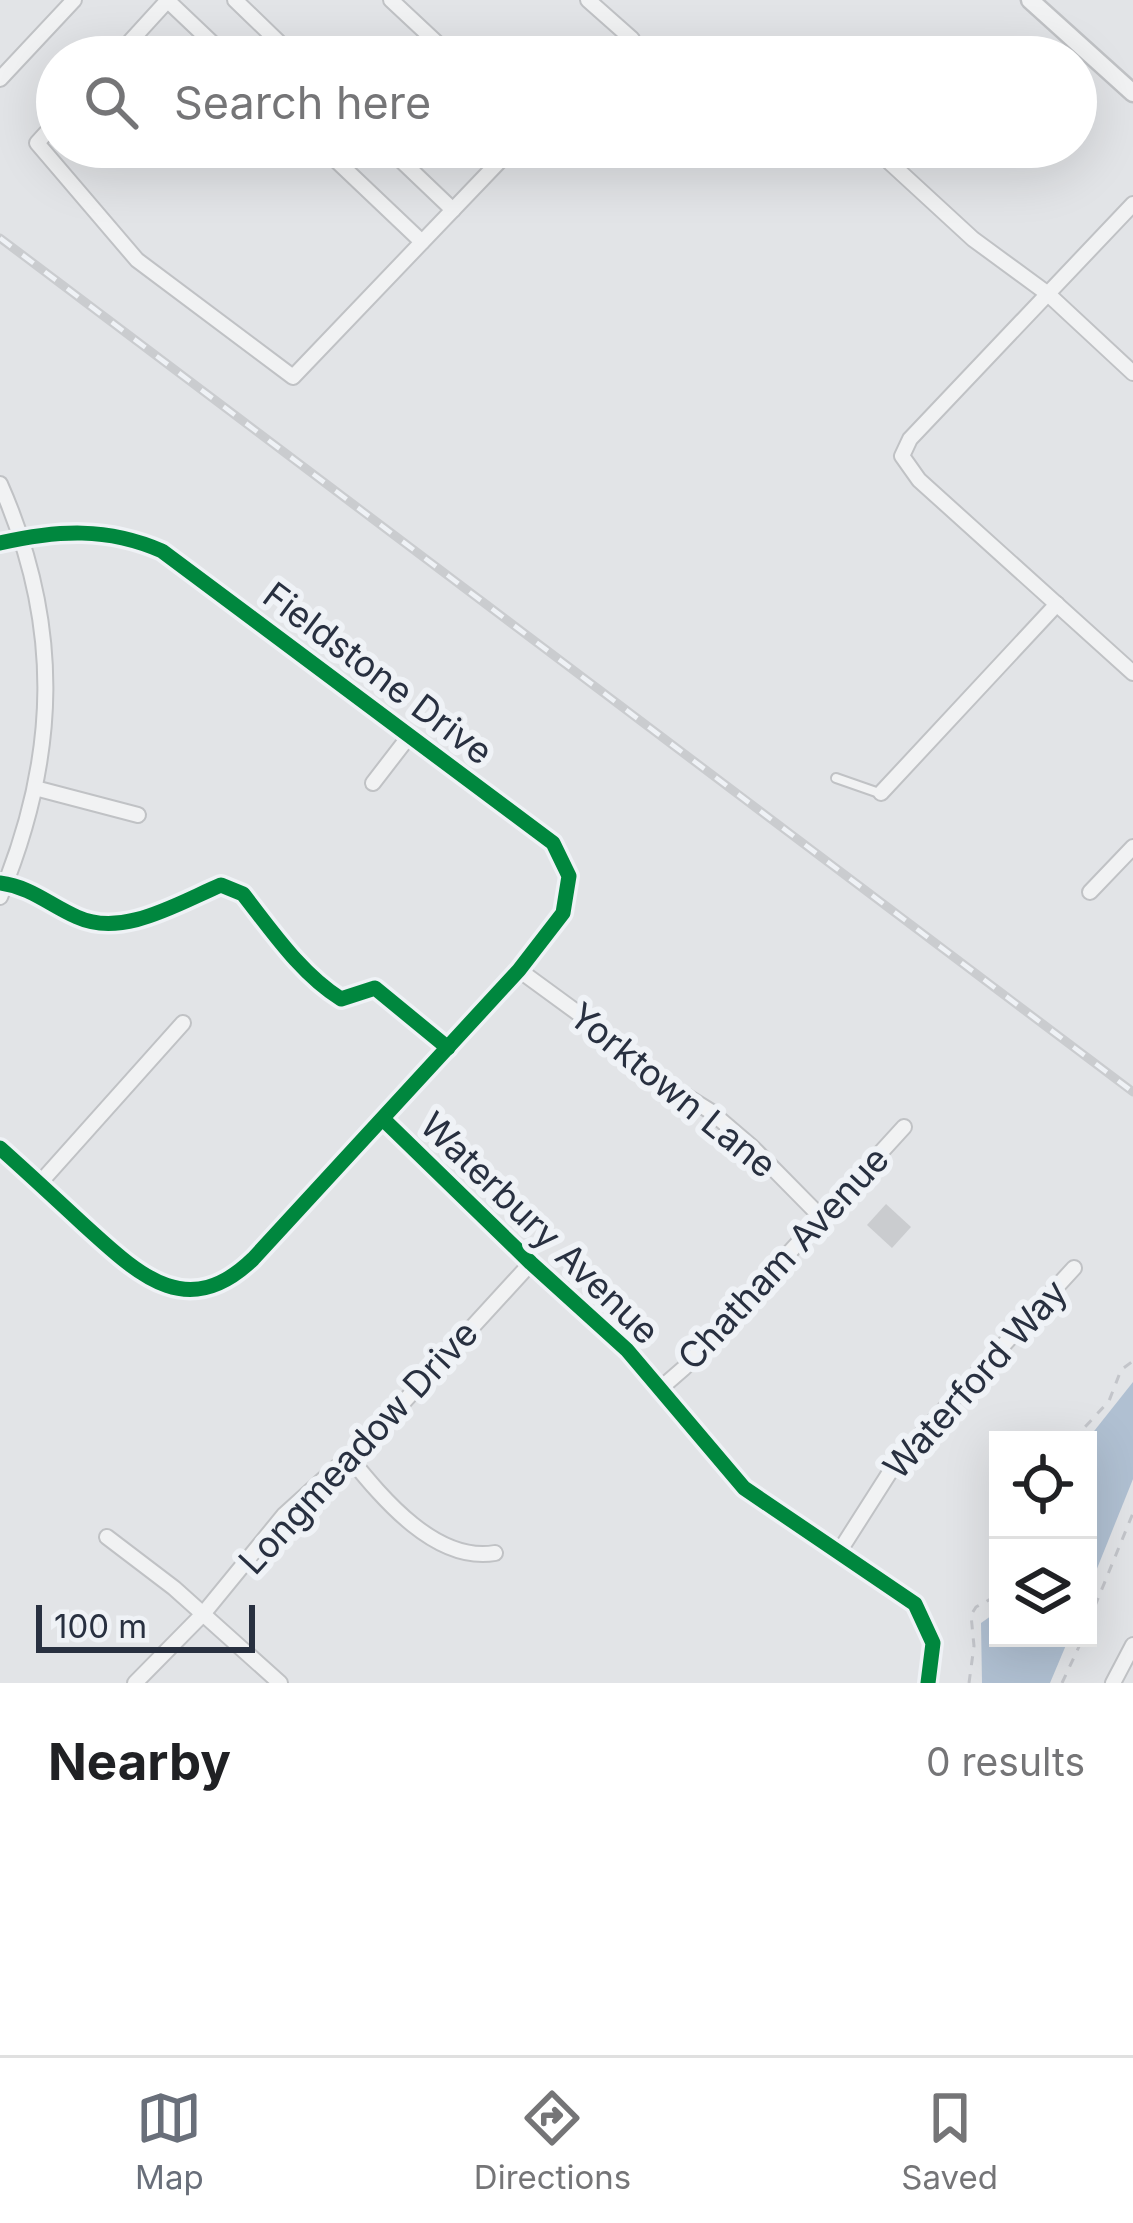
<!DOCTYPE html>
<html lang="en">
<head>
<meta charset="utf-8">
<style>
	body { margin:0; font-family:Inter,sans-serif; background:#f6f6f6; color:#202124 }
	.controls { position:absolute; right:36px; bottom:36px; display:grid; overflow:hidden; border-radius:0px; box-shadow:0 12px 48px #0002 }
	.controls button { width:108px; height:108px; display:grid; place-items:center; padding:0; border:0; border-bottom:3px solid #e0e0e0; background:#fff; color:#202124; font:60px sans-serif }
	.scale { position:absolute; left:36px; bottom:30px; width:219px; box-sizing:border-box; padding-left:12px; border:6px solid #283040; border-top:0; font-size:33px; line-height:42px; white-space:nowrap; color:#283040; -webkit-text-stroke:9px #eff2f6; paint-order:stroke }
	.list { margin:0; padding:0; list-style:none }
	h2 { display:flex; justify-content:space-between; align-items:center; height:156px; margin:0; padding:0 48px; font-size:51px }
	h2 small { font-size:39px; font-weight:400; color:#757577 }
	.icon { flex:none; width:66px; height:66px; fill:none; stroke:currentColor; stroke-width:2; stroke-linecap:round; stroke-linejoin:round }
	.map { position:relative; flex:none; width:1133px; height:1683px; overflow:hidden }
	.search { position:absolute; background:#fff; box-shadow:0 12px 48px #0002; left:36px; right:36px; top:36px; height:132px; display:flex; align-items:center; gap:30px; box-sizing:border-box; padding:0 42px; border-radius:66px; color:#757577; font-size:45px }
	.sheet { height:372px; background:#fff }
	nav { display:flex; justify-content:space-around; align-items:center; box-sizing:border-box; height:168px; border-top:3px solid #e0e0e0; background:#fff; font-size:33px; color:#757577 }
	nav a { display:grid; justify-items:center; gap:6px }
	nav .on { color:#696f7a }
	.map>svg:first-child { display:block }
	.water { fill:#b0c0d2 }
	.building { fill:#cacccf }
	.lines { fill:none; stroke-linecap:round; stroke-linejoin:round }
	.service-casing { stroke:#c0c2c5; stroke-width:12 }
	.minor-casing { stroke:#c0c2c5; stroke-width:18 }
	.tertiary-casing { stroke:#c0c2c5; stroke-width:21 }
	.path { stroke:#c3c5ca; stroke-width:3; stroke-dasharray:9 9; stroke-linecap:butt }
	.service { stroke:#f1f2f3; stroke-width:8 }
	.minor { stroke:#f1f2f3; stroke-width:14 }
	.tertiary { stroke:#f1f2f3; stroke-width:16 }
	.rail-casing { stroke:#cacccf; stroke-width:9 }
	.rail { stroke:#eff2f6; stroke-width:4.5; stroke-dasharray:14; stroke-linecap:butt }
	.cycleway-casing { stroke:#eff2f6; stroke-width:22 }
	.cycleway { stroke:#00873e; stroke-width:15 }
	.labels { text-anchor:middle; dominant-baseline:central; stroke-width:12; stroke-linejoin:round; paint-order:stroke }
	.street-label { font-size:36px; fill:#283040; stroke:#eff2f6 }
</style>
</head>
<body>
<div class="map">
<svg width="1133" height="1683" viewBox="0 0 1133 1683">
	<rect width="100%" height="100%" fill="#e2e4e7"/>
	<g class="water">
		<path d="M1133,1382V1479L1088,1591L1087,1440Z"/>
		<path d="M998,1611V1638H1069L1050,1683H982L981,1623Z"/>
	</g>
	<path class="building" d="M886,1204L911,1227L892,1248L867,1225Z"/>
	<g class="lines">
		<defs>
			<path id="service" d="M836,778L879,793"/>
			<g id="minor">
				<path d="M235,0L294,57"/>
				<path d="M391,0L452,57"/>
				<path d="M588,0L632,39"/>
				<path d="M168,1L227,57"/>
				<path d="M116,57L168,0"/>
				<path d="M0,79L74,0"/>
				<path d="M57,121L37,143L137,260L293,377L513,147"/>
				<path d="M322,147L422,242"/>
				<path d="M387,147L453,210"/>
				<path d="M873,147L973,239L1048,294L1133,373"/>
				<path d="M1133,204L910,439L902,456L919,480L1133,673"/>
				<path d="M0,484C62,624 59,755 0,897"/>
				<path d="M0,543C58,530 107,527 162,551L553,843L569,876L563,913L519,970L253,1259C187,1323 138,1274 84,1225C56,1199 28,1173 0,1148"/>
				<path d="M373,783L410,735"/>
				<path d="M35,788L138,815"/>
				<path d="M881,793L1057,604"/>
				<path d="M1090,892L1133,847"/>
				<path d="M519,970L586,1019L628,1060L710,1111L751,1146L821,1217"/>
				<path d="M383,1119L531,1263L627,1350L744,1488L915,1604L933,1643L928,1683"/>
				<path d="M39,1184L183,1023"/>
				<path d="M661,1388L684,1368L904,1127"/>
				<path d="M349,1457C383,1499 436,1563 495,1553"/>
				<path d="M107,1537L174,1588L280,1683"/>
				<path d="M839,1552L897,1461L1074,1268"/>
				<path d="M135,1683L203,1614L284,1515L377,1431L531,1263"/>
				<path d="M1113,1683L1133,1645"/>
			</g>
			<path id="tertiary" d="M1030,0L1133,93"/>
		</defs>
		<use href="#service" class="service-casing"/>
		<use href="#minor" class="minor-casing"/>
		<use href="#tertiary" class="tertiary-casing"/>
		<g class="path">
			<path d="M1073,1440L1109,1401L1121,1370L1133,1361"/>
			<path d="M1088,1623L1133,1513"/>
			<path d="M969,1683L974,1646L971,1615L976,1607L998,1595"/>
			<path d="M1062,1683L1083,1638"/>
		</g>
		<use href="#service" class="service"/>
		<use href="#minor" class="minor"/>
		<use href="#tertiary" class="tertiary"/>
		<defs>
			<path id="rail" d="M0,238L1133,1092"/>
		</defs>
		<use href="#rail" class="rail-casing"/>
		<use href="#rail" class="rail"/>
		<defs>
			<g id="cycleway">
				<path d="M0,543C58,530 107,527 162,551L553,843L569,876L563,913L519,970L253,1259C187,1323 138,1274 84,1225C56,1199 28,1173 0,1148"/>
				<path d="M0,883C31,887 48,904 77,917C123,938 178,903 221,885L243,894C272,931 301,974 341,999L375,988L448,1048"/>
				<path d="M383,1119L531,1263L627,1350L744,1488L915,1604L933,1643L928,1683"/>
			</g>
		</defs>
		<use href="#cycleway" class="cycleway-casing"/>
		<use href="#cycleway" class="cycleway"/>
	</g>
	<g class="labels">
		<g class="street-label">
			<text transform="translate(378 673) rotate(37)">Fieldstone Drive</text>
			<text transform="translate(673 1090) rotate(39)">Yorktown Lane</text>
			<text transform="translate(540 1228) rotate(44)">Waterbury Avenue</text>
			<text transform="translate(783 1258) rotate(-47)">Chatham Avenue</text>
			<text transform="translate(975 1379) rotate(-48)">Waterford Way</text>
			<text transform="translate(358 1447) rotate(-47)">Longmeadow Drive</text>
		</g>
	</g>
</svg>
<div class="controls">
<button><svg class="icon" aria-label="locate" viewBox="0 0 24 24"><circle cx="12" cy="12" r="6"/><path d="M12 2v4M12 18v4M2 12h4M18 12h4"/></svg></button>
<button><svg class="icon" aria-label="layers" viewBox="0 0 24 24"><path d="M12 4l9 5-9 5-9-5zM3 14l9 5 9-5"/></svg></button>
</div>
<div class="scale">100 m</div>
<div class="search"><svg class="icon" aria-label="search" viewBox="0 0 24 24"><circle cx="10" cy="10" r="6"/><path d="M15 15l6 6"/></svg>Search here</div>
</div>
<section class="sheet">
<h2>Nearby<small>0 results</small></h2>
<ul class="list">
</ul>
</section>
<nav>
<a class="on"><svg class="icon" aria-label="map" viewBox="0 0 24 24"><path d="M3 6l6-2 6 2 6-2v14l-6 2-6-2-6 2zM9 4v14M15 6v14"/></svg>Map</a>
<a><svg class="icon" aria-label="directions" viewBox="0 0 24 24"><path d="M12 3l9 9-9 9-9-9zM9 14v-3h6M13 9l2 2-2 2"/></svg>Directions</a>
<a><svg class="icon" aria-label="saved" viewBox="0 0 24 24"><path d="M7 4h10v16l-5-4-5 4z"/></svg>Saved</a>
</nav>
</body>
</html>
